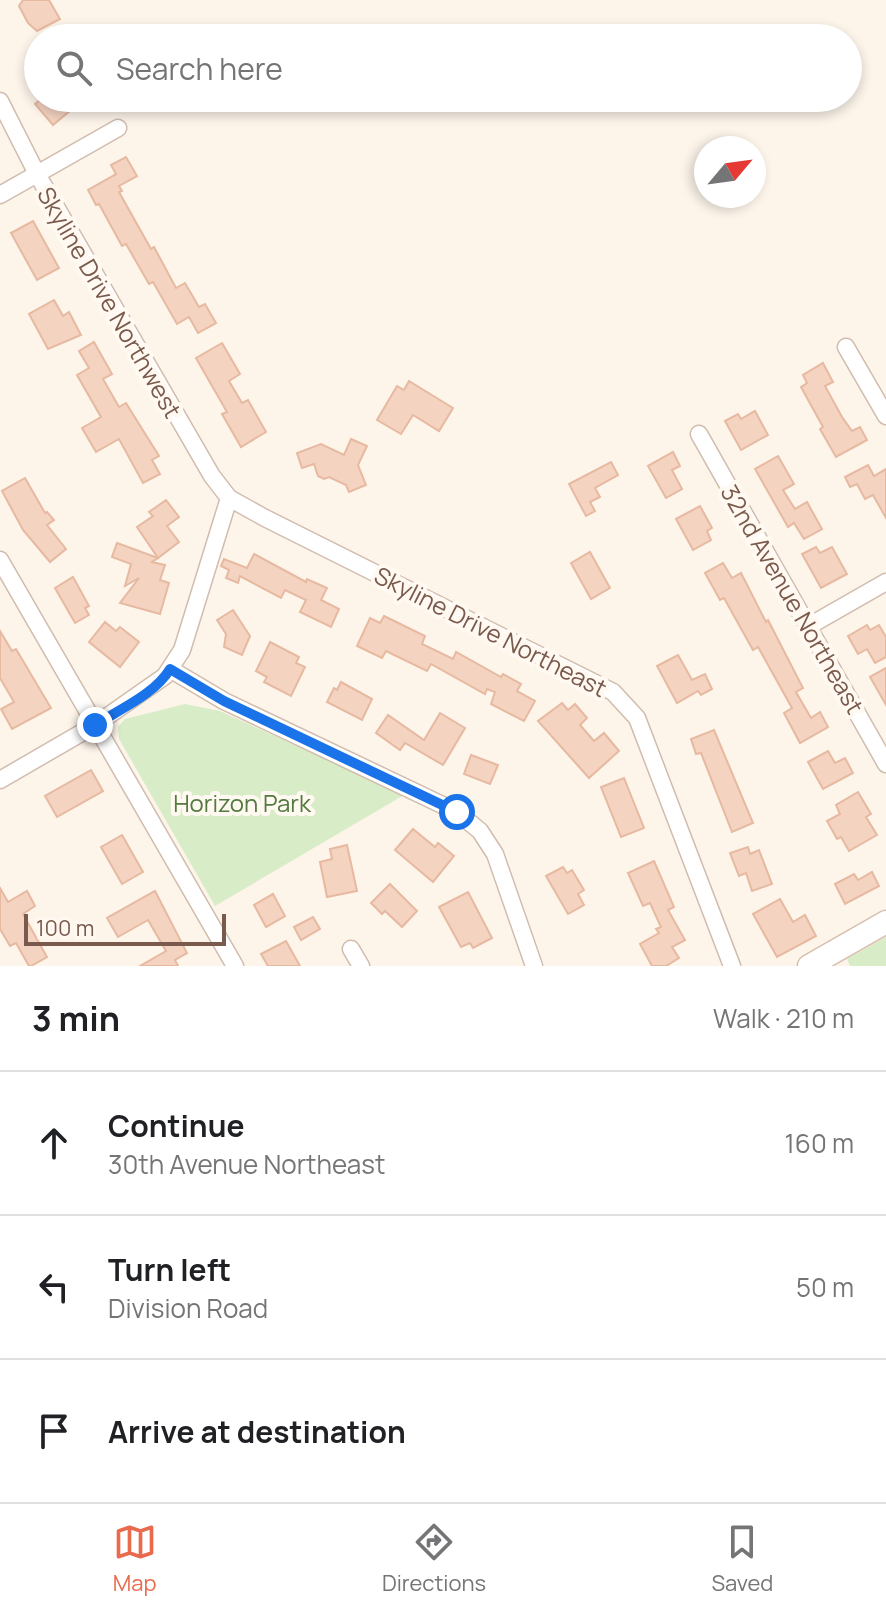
<!DOCTYPE html>
<html lang="en">
<head>
<meta charset="utf-8">
<style>
	body { margin:0; font-family:Manrope,sans-serif; background:#f6f6f6; color:#202124 }
	.compass { position:absolute; left:694px; top:136px; width:72px; height:72px; border-radius:50%; background:#fff; box-shadow:0 4px 12px #0003; rotate:61deg }
	.scale { position:absolute; left:24px; bottom:20px; width:202px; box-sizing:border-box; padding-left:8px; border:4px solid #7a5a4c; border-top:0; font-size:22px; line-height:28px; white-space:nowrap; color:#7a5a4c; -webkit-text-stroke:6px #fff9f1; paint-order:stroke }
	.stop { position:absolute; width:24px; height:24px; margin:-18px; border:6px solid #1a73e8; border-radius:50%; background:#fff }
	.stop.end { background:#1a73e8; border-color:#fff; box-shadow:0 2px 8px #0008 }
	.list { margin:0; padding:0; list-style:none }
	h2 { display:flex; justify-content:space-between; align-items:center; height:104px; margin:0; padding:0 32px; font-size:34px }
	h2 small { font-size:26px; font-weight:400; color:#757577 }
	.list li { display:grid; grid-template-columns:52px 1fr auto; gap:24px; align-items:center; box-sizing:border-box; height:144px; padding:0 32px; border-top:2px solid #e0e0e0 }
	.list b { display:block; font-size:30px; white-space:nowrap }
	.list p { margin:0; font-size:26px; white-space:nowrap; color:#757577 }
	.list em { font-size:26px; font-style:normal; color:#757577 }
	.icon { flex:none; width:44px; height:44px; fill:none; stroke:currentColor; stroke-width:2; stroke-linecap:round; stroke-linejoin:round }
	.map { position:relative; flex:none; width:886px; height:966px; overflow:hidden }
	.search { position:absolute; background:#fff; box-shadow:0 4px 12px #0003; left:24px; right:24px; top:24px; height:88px; display:flex; align-items:center; gap:20px; box-sizing:border-box; padding:0 28px; border-radius:44px; color:#757577; font-size:30px }
	.sheet { height:536px; background:#fff }
	nav { display:flex; justify-content:space-around; align-items:center; box-sizing:border-box; height:112px; border-top:2px solid #e0e0e0; background:#fff; font-size:22px; color:#757577 }
	nav a { display:grid; justify-items:center; gap:4px }
	nav .on { color:#e96a4d }
	.map>svg:first-child { display:block }
	.green { fill:#d8ecc7 }
	.building { fill:#f4d3c1; stroke:#e7b9a1; stroke-width:2 }
	.lines { fill:none; stroke-linecap:round; stroke-linejoin:round }
	.street-casing { stroke:#d1bcae; stroke-width:19 }
	.secondary-casing { stroke:#d6bfae; stroke-width:25 }
	.street { stroke:#fff; stroke-width:16 }
	.secondary { stroke:#fff; stroke-width:22 }
	.route { stroke:#1a73e8; stroke-width:10 }
	.labels { text-anchor:middle; dominant-baseline:central; stroke-width:8; stroke-linejoin:round; paint-order:stroke }
	.street-label { font-size:24px; fill:#7a5a4c; stroke:#fff9f1 }
	.park-label { font-size:24px; fill:#537a40; stroke:#fff9f1 }
</style>
</head>
<body>
<div class="map">
<svg width="886" height="966" viewBox="0 0 886 966">
	<rect width="100%" height="100%" fill="#fdf5ea"/>
	<g class="green">
		<path d="M185,704L220,711L404,795L215,906L119,739L118,727L125,719Z"/>
		<path d="M886,937V966H850L847,959Z"/>
	</g>
	<g class="building">
		<path d="M23,0H49L60,19L37,31L28,23L19,6Z"/>
		<path d="M43,98H60L71,110L53,125L35,104Z"/>
		<path d="M126,157L137,176L119,186L122,191L119,192L151,249L154,247L176,288L185,283L199,307L205,304L216,323L198,333L189,317L177,324L153,282L149,284L126,244L122,246L99,204L96,205L88,190L116,174L111,165Z"/>
		<path d="M33,221L59,268L37,280L11,233Z"/>
		<path d="M54,300L63,316L69,312L81,335L48,349L29,314Z"/>
		<path d="M94,342L112,374L103,379L119,407L126,403L159,456L152,460L160,474L143,483L119,439L96,452L82,428L101,417L77,375L89,368L79,351Z"/>
		<path d="M222,343L240,374L229,381L242,403L248,400L266,432L241,447L222,414L227,412L196,358Z"/>
		<path d="M823,363L833,382L825,386L842,417L852,431L860,427L867,440L836,457L820,429L823,427L801,387L807,383L803,375Z"/>
		<path d="M409,381L453,408L439,431L413,415L401,434L377,420L397,386L404,390Z"/>
		<path d="M755,411L768,435L741,450L725,421L738,414L741,419Z"/>
		<path d="M351,439L367,446L358,465L366,485L349,492L346,485L329,477L324,479L318,476L314,464L302,468L297,453L321,444L344,455Z"/>
		<path d="M673,452L680,466L672,470L682,489L666,498L648,466Z"/>
		<path d="M778,456L794,484L783,490L795,509L807,502L822,529L804,539L794,523L788,527L755,469Z"/>
		<path d="M611,462L618,475L595,488L600,497L590,502L595,511L586,516L569,484Z"/>
		<path d="M868,465L874,476L886,469V518L873,495L865,499L857,484L850,487L845,477Z"/>
		<path d="M25,478L45,513L47,512L54,520L47,525L66,549L50,562L23,530L2,491Z"/>
		<path d="M166,500L179,517L167,526L179,542L158,558L137,527L153,516L149,512Z"/>
		<path d="M700,506L712,528L707,531L711,540L693,550L676,519Z"/>
		<path d="M117,543L158,558L152,562L165,565L160,580L169,583L160,614L120,603L139,578L125,586L131,564L112,557Z"/>
		<path d="M816,547L820,553L832,547L847,574L821,588L802,554Z"/>
		<path d="M590,552L610,588L591,599L571,563Z"/>
		<path d="M254,554L306,582L307,579L327,588L321,600L339,609L331,627L300,612L306,600L285,590L281,598L240,576L238,583L226,578L229,570L221,566L224,559L247,568Z"/>
		<path d="M723,563L732,578L741,573L766,622L768,620L803,688L796,692L811,718L820,712L828,727L800,743L784,713L792,708L758,647L753,650L724,598L720,600L705,573Z"/>
		<path d="M73,577L89,606L85,608L89,615L75,623L55,588Z"/>
		<path d="M233,610L250,636L242,655L224,647L226,634L217,620Z"/>
		<path d="M384,616L425,636L422,644L453,659L456,652L501,677L503,674L521,684L517,691L535,701L524,721L491,704L495,692L487,689L485,694L431,664L427,671L386,651L382,658L357,646L370,618L380,623Z"/>
		<path d="M105,622L116,631L120,627L139,642L120,667L89,642Z"/>
		<path d="M867,625L870,630L879,625L886,637V657L875,663L867,649L858,654L848,636Z"/>
		<path d="M0,631L12,651L16,649L51,708L12,729L1,709L14,702L0,678Z"/>
		<path d="M270,642L299,657L296,663L305,667L291,696L264,682L267,677L256,671Z"/>
		<path d="M678,655L692,680L705,674L712,689L701,695L698,691L677,703L657,666Z"/>
		<path d="M886,668V705L870,677Z"/>
		<path d="M341,682L372,699L362,720L327,702L334,688L337,690Z"/>
		<path d="M562,703L568,710L575,704L587,718L580,725L594,741L604,733L619,751L589,778L538,721Z"/>
		<path d="M440,713L465,728L443,765L405,743L400,750L376,733L388,715L424,740Z"/>
		<path d="M714,730L753,823L732,832L701,753L696,754L691,739Z"/>
		<path d="M828,751L835,763L845,758L853,773L823,789L808,762Z"/>
		<path d="M471,755L498,765L490,784L464,774Z"/>
		<path d="M91,770L103,791L57,817L45,796Z"/>
		<path d="M624,778L644,828L621,837L601,787Z"/>
		<path d="M858,792L871,814L866,817L877,835L849,851L841,837L837,839L827,821L840,814L836,805Z"/>
		<path d="M413,829L435,847L438,843L454,856L433,882L395,850Z"/>
		<path d="M122,835L143,872L122,884L101,847Z"/>
		<path d="M347,845L357,891L327,897L320,862L332,859L330,849Z"/>
		<path d="M748,847L750,854L759,850L772,884L752,891L746,873L739,876L730,853Z"/>
		<path d="M654,861L674,907L668,910L685,940L672,947L679,958L666,966H652L640,944L659,933L656,929L661,927L650,903L643,906L628,873Z"/>
		<path d="M563,867L567,873L572,870L584,890L578,894L584,905L568,914L546,876Z"/>
		<path d="M872,872L879,886L845,904L835,884L854,874L858,880Z"/>
		<path d="M390,884L417,911L402,927L385,911L382,914L371,903Z"/>
		<path d="M0,888L8,902L27,891L35,906L23,914L47,957L31,966H29L16,943L10,946L0,929Z"/>
		<path d="M155,891L187,953L175,960L178,966H140L166,951L148,920L118,937L107,918Z"/>
		<path d="M468,892L492,938L473,948L470,943L461,947L439,907Z"/>
		<path d="M273,894L285,916L266,927L254,905Z"/>
		<path d="M780,899L793,922L805,915L816,936L777,957L753,914Z"/>
		<path d="M313,917L320,929L301,940L294,927Z"/>
		<path d="M286,941L300,966H268L261,954Z"/>
	</g>
	<g class="lines">
		<defs>
			<g id="street">
				<path d="M0,101L37,174L212,476L229,498L265,518L613,692L637,718L732,966"/>
				<path d="M0,195L118,128"/>
				<path d="M846,347L886,416"/>
				<path d="M699,434L886,764"/>
				<path d="M0,560L235,966"/>
				<path d="M809,626L886,582"/>
				<path d="M170,669L224,701L457,812L480,831L495,854L534,966"/>
				<path d="M0,780L95,725L165,676L182,650L229,498"/>
				<path d="M351,949L361,966"/>
			</g>
			<path id="secondary" d="M809,966L886,922"/>
		</defs>
		<use href="#street" class="street-casing"/>
		<use href="#secondary" class="secondary-casing"/>
		<use href="#street" class="street"/>
		<use href="#secondary" class="secondary"/>
	</g>
	<g class="lines">
		<path class="route" d="M95,725C120,709 155,694 170,669L224,701L457,812"/>
	</g>
	<g class="labels">
		<g class="street-label">
			<text transform="translate(110 302) rotate(60)">Skyline Drive Northwest</text>
			<text transform="translate(793 599) rotate(60)">32nd Avenue Northeast</text>
			<text transform="translate(491 631) rotate(27)">Skyline Drive Northeast</text>
		</g>
		<g class="park-label">
			<text x="242" y="802">Horizon Park</text>
		</g>
	</g>
</svg>
<svg class="compass" viewBox="-18 -18 36 36"><path d="M0-13l5 13h-10z" fill="#e53935"/><path d="M0 13l5-13h-10z" fill="#757577"/></svg>
<div class="scale">100 m</div>
<div class="stop" style="left:457px;top:812px"></div>
<div class="stop end" style="left:95px;top:725px"></div>
<div class="search"><svg class="icon" aria-label="search" viewBox="0 0 24 24"><circle cx="10" cy="10" r="6"/><path d="M15 15l6 6"/></svg>Search here</div>
</div>
<section class="sheet">
<h2>3 min<small>Walk · 210 m</small></h2>
<ul class="list">
<li><svg class="icon" aria-label="ahead" viewBox="0 0 24 24"><path d="M12 20V5M6 11l6-6 6 6"/></svg><div><b>Continue</b><p>30th Avenue Northeast</p></div><em>160 m</em></li>
<li><svg class="icon" aria-label="left" viewBox="0 0 24 24"><path d="M17 20v-9H6M10 6l-5 5 5 5"/></svg><div><b>Turn left</b><p>Division Road</p></div><em>50 m</em></li>
<li><svg class="icon" aria-label="arrive" viewBox="0 0 24 24"><path d="M6 21V4h12l-3 4 3 4H6"/></svg><div><b>Arrive at destination</b></div></li>
</ul>
</section>
<nav>
<a class="on"><svg class="icon" aria-label="map" viewBox="0 0 24 24"><path d="M3 6l6-2 6 2 6-2v14l-6 2-6-2-6 2zM9 4v14M15 6v14"/></svg>Map</a>
<a><svg class="icon" aria-label="directions" viewBox="0 0 24 24"><path d="M12 3l9 9-9 9-9-9zM9 14v-3h6M13 9l2 2-2 2"/></svg>Directions</a>
<a><svg class="icon" aria-label="saved" viewBox="0 0 24 24"><path d="M7 4h10v16l-5-4-5 4z"/></svg>Saved</a>
</nav>
</body>
</html>
